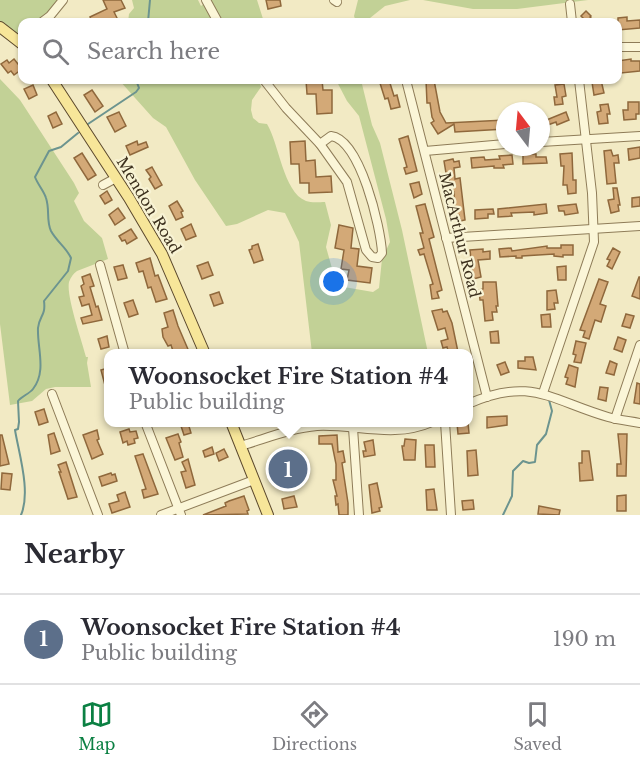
<!DOCTYPE html>
<html lang="en">
<head>
<meta charset="utf-8">
<style>
	body { margin:0; font-family:"Libre Baskerville",serif; background:#f7f7f7; color:#2b2b33 }
	.compass { position:absolute; left:496px; top:102px; width:54px; height:54px; border-radius:50%; background:#fff; box-shadow:0 2px 4px #0004; rotate:344deg }
	.you { position:absolute; left:334px; top:282px; width:21px; height:21px; margin:-15px; border:4px solid #fff; border-radius:50%; background:#1a73e8; box-shadow:0 0 0 9px #1a73e833 }
	.badge { display:grid; place-items:center; width:39px; height:39px; border-radius:50%; background:#0b8043; color:#fff; font-size:20px; font-weight:700 }
	.pin { position:absolute; translate:-50% -50%; border:3px solid #fff; box-shadow:0 2px 6px #0006 }
	.popup { position:absolute; left:104px; top:349px; width:369px; height:78px; box-sizing:border-box; display:grid; place-content:center; border-radius:12px; background:#fff; filter:drop-shadow(0 2px 4px #0005); font-size:20px; white-space:nowrap; color:#7c7c81 }
	.popup b { font-size:22px; color:#2b2b33 }
	.popup::after { content:''; position:absolute; left:50%; top:100%; margin-left:-12px; border:12px solid transparent; border-top-color:#fff }
	.list { margin:0; padding:0; list-style:none }
	h2 { display:flex; justify-content:space-between; align-items:center; height:78px; margin:0; padding:0 24px; font-size:26px }
	h2 small { font-size:20px; font-weight:400; color:#7c7c81 }
	.list li { display:grid; grid-template-columns:39px 1fr auto; gap:18px; align-items:center; box-sizing:border-box; height:90px; padding:0 24px; border-top:2px solid #e1e1e2 }
	.list b { display:block; font-size:22px; white-space:nowrap }
	.list p { margin:0; font-size:20px; white-space:nowrap; color:#7c7c81 }
	.list em { font-size:20px; font-style:normal; color:#7c7c81 }
	.icon { flex:none; width:33px; height:33px; fill:none; stroke:currentColor; stroke-width:2; stroke-linecap:round; stroke-linejoin:round }
	.map { position:relative; flex:none; width:640px; height:515px; overflow:hidden }
	.search { position:absolute; background:#fff; box-shadow:0 2px 4px #0004; left:18px; right:18px; top:18px; height:66px; display:flex; align-items:center; gap:15px; box-sizing:border-box; padding:0 21px; border-radius:12px; color:#7c7c81; font-size:22px }
	.sheet { height:168px; background:#fff }
	nav { display:flex; justify-content:space-around; align-items:center; box-sizing:border-box; height:84px; border-top:2px solid #e1e1e2; background:#fff; font-size:16px; color:#7c7c81 }
	nav a { display:grid; justify-items:center; gap:3px }
	nav .on { color:#0b8043 }
	.map>svg:first-child { display:block }
	.green { fill:#c2d196 }
	.lines { fill:none; stroke-linecap:round; stroke-linejoin:round }
	.stream { stroke:#6c948f; stroke-width:2 }
	.building { fill:#d3a977; stroke:#8f683c; stroke-width:1.5 }
	.minor-casing { stroke:#8e7c58; stroke-width:10 }
	.major-casing { stroke:#5c492d; stroke-width:12 }
	.minor { stroke:#fbf6d8; stroke-width:8 }
	.major { stroke:#f7e699; stroke-width:10 }
	.labels { text-anchor:middle; dominant-baseline:central; stroke-width:4.5; stroke-linejoin:round; paint-order:stroke }
	.street-label { font-size:15px; fill:#3d311e; stroke:#f8f3d4 }
</style>
</head>
<body>
<div class="map">
<svg width="640" height="515" viewBox="0 0 640 515">
	<rect width="100%" height="100%" fill="#f2eac4"/>
	<g class="green">
		<path d="M0,0H62L50,22H22V46L0,29Z"/>
		<path d="M132,0H198L201,6L208,0H257L264,22H128L129,14L134,8Z"/>
		<path d="M358,0H410L385,6L365,22H356L354,16Z"/>
		<path d="M423,0H588L517,9H473Z"/>
		<path d="M0,79L20,100L74,183L79,193L74,201L84,221L102,238L108,259L77,271C73,274 71,277 69,282C66,296 82,341 86,357H88L87,363L91,387H55L46,389L32,401L10,405L0,324Z"/>
		<path d="M119,80H259L261,87L252,100L251,110L253,118L259,123L267,124C279,143 283,192 306,201C311,203 320,202 325,202L331,225L326,247L335,279L344,287L373,292L379,288L382,259L390,242L386,219L359,116L347,101L336,80H361L372,125L380,143L402,230L428,353H312L299,242L285,213L268,210L237,224L226,226L195,180L166,127L153,118Z"/>
		<path d="M357,423H429L411,430L356,428Z"/>
	</g>
	<g class="lines">
		<g class="stream">
			<path d="M148,22L150,0"/>
			<path d="M88,124L136,92L139,88L136,80"/>
			<path d="M21,515C31,492 19,454 15,430L18,429L19,422L18,401C22,396 29,394 33,389C47,371 37,348 38,328C39,316 46,316 44,301L68,271L71,258C66,247 57,242 51,231C46,220 50,210 46,198C44,191 38,185 35,177L49,151L61,147L78,133"/>
			<path d="M503,515L512,496L513,471L523,461L529,463L535,462L537,445L546,434L552,411L549,400"/>
		</g>
	</g>
	<g class="building">
		<path d="M103,0H121L125,8L114,12L119,22H92L90,17L107,9Z"/>
		<path d="M266,0H280L281,6L268,9Z"/>
		<path d="M586,11L591,16L590,17L595,22H587L581,16Z"/>
		<path d="M627,17V21L640,20V28L618,30V18Z"/>
		<path d="M14,59L22,69L14,75L11,71L8,73L1,64L7,60L9,63Z"/>
		<path d="M631,59V61H640V71L621,73V70H618V61Z"/>
		<path d="M306,80H322L323,90H332V113L317,114L316,94H307Z"/>
		<path d="M379,80H389L394,96L397,95L400,107L391,109L388,98L385,99Z"/>
		<path d="M426,80H434L440,112L446,123L505,120V129L455,132L454,124L438,134L431,123L434,121L432,117L430,103H427Z"/>
		<path d="M601,80L604,93L594,95L592,82Z"/>
		<path d="M564,84L566,96L562,97L563,104L555,105L554,97H557L555,85Z"/>
		<path d="M33,85L37,95L29,99L24,89Z"/>
		<path d="M92,90L103,106L95,112L84,95Z"/>
		<path d="M628,102H639V114H636V119L624,120L623,110H628Z"/>
		<path d="M608,104L610,114H607L608,123L599,124L597,112L601,111L600,105Z"/>
		<path d="M56,112L62,124L53,128L48,116Z"/>
		<path d="M119,112L126,126L115,132L107,117Z"/>
		<path d="M566,112L569,120L557,125L556,122L545,126L544,121Z"/>
		<path d="M408,136L417,171L406,174L404,168L407,167L399,139Z"/>
		<path d="M137,141L138,145L146,142L148,147L130,155L126,146Z"/>
		<path d="M305,141L306,161L315,160L316,177L331,176L332,192L309,193V183H300L299,164H291L290,142Z"/>
		<path d="M640,147V158L629,160L628,149Z"/>
		<path d="M611,150L613,156L618,155L619,163H614L616,183L607,184L604,151Z"/>
		<path d="M82,153L96,175L88,180L74,158Z"/>
		<path d="M572,153L573,180H576V193L568,194L567,185H563L564,166H561L560,154Z"/>
		<path d="M523,154H536V157H546L547,163L523,164Z"/>
		<path d="M512,155L513,164L503,165L504,168H494V166L472,168L471,158L484,157L485,160L500,159L499,156Z"/>
		<path d="M453,159L454,162L459,161L460,167L454,168L455,179L460,178L465,220L460,221L459,215H455L454,192H450L449,173H446L444,161Z"/>
		<path d="M152,167L162,185L155,189L149,179L151,177L146,170Z"/>
		<path d="M419,182L422,194L414,198L410,184Z"/>
		<path d="M613,188H617L620,205H618L619,211L611,213L608,200L614,199Z"/>
		<path d="M107,191L112,200L105,204L100,196Z"/>
		<path d="M640,197V206L632,207V198Z"/>
		<path d="M177,201L183,211L181,212L183,217L176,220L169,206Z"/>
		<path d="M425,204L434,237L429,239L442,290L437,292L439,298L432,299L430,285L433,284L424,254L420,255L418,250L424,248L420,233H423L416,206Z"/>
		<path d="M546,204L547,213L534,215V212L511,213L512,216L498,217V209Z"/>
		<path d="M576,204L578,213L565,215L564,211H559L558,206Z"/>
		<path d="M118,208L125,218L115,225L109,215Z"/>
		<path d="M493,209L494,214H488V218L475,219V210Z"/>
		<path d="M191,224L196,236L186,240L181,229Z"/>
		<path d="M339,225L353,228L351,248L359,249L357,266L372,268L370,283L347,280L349,270L341,269L344,250L335,248Z"/>
		<path d="M131,229L137,238L127,244L125,240L122,241L119,236Z"/>
		<path d="M258,244L263,260L254,263L249,250L252,249V246Z"/>
		<path d="M561,245H573V255H563V257L554,256V254L522,256V258H516V256L500,257L499,249L511,248L512,251L547,246V248H561Z"/>
		<path d="M613,248L620,252L612,269L607,266L610,260L607,259Z"/>
		<path d="M483,249V252L490,251V259L478,260L481,277L473,279L470,250Z"/>
		<path d="M150,258L155,276L158,275L167,299L156,302L151,287L148,288L143,271L139,272L136,263Z"/>
		<path d="M208,262L213,275L202,279L197,266Z"/>
		<path d="M123,265L127,278L118,280L114,267Z"/>
		<path d="M566,266V280H558L557,267Z"/>
		<path d="M90,274L94,286L90,287L96,307L98,306L102,320L83,324L81,318L92,315L89,304L82,306L79,297L84,296L81,286L84,284L82,277Z"/>
		<path d="M639,277H640V299L632,296Z"/>
		<path d="M599,279L608,282L600,304L606,306L601,322L595,320L589,339L583,337L585,331L580,330Z"/>
		<path d="M483,282H496L498,306H496L497,312H492L493,320L485,321L483,300H480L479,290L483,289Z"/>
		<path d="M556,290L558,303H554L555,309L547,310V291Z"/>
		<path d="M219,292L223,303L214,306L210,295Z"/>
		<path d="M133,300L138,314L129,317L124,303Z"/>
		<path d="M442,309L443,312L447,311L452,323L458,352L449,354L447,347L443,348L441,341L448,339L445,328L438,330L432,311Z"/>
		<path d="M173,310L178,326L190,354H174L171,345L168,346L163,337L162,329L168,327L164,313Z"/>
		<path d="M550,314L551,327H542L541,315Z"/>
		<path d="M626,314L634,316L630,328L622,326Z"/>
		<path d="M498,331L499,343H491L490,332Z"/>
		<path d="M107,336L109,347L101,349L98,339Z"/>
		<path d="M618,337L626,340L622,352L614,349Z"/>
		<path d="M576,341L586,343L581,363L574,362L576,355L573,354Z"/>
		<path d="M525,357H533L536,370L518,368V361H525Z"/>
		<path d="M610,361L617,364L614,375L606,373Z"/>
		<path d="M505,362L509,372L501,375L497,365Z"/>
		<path d="M569,365L578,368L575,387L566,384L568,378L565,377Z"/>
		<path d="M108,368V389H106L101,370Z"/>
		<path d="M637,383L640,384V404L634,403Z"/>
		<path d="M600,387L608,388L606,401L598,399Z"/>
		<path d="M44,409L48,422L39,425L35,412Z"/>
		<path d="M507,416V425L487,428V417Z"/>
		<path d="M180,423H188L191,433L184,435Z"/>
		<path d="M457,423H468L469,433L458,434Z"/>
		<path d="M129,429L130,432L136,431L138,438L134,439L135,443L128,445L127,441L123,443L120,432Z"/>
		<path d="M97,430L99,439L97,440L103,454L92,459L83,435Z"/>
		<path d="M54,433L60,451L51,454L48,435Z"/>
		<path d="M178,434L181,442L179,443L183,457L175,460L166,438Z"/>
		<path d="M618,434H627L626,476H617V464H621Z"/>
		<path d="M0,435H2L9,464L0,466Z"/>
		<path d="M337,435L338,452L343,451L345,462L342,463L348,503V515H339L338,504L336,505L335,496H337L333,480H336V464L332,444H319V436Z"/>
		<path d="M405,439L416,440L415,460H404L402,446H404Z"/>
		<path d="M373,440L375,455L364,457L363,451H366L364,442Z"/>
		<path d="M425,445H434L435,467H426Z"/>
		<path d="M212,447L214,454L205,457L203,451Z"/>
		<path d="M224,449L228,457L219,461L216,453Z"/>
		<path d="M476,450L478,475L468,476L467,451Z"/>
		<path d="M582,451H589L593,480L580,481L579,463H582Z"/>
		<path d="M288,452L293,467L296,466L300,478L283,484L275,456Z"/>
		<path d="M143,454L158,494L144,498L142,490L146,489L135,456Z"/>
		<path d="M188,459L195,485L186,488L181,472L186,471L182,462Z"/>
		<path d="M66,462L77,497L68,499L59,472H61L58,465Z"/>
		<path d="M2,473L12,474L10,490L1,489Z"/>
		<path d="M111,473L112,475L115,474L117,481L102,486L99,477Z"/>
		<path d="M377,483L382,507L379,508L380,511L372,513L369,485Z"/>
		<path d="M434,489L437,510H427L426,490Z"/>
		<path d="M125,492L130,507L112,513L109,504L119,501L117,495Z"/>
		<path d="M626,495V511H617V496Z"/>
		<path d="M244,496L249,510L247,511L248,514L203,515L226,506L225,503L229,501Z"/>
		<path d="M294,496L297,507L284,509L282,499Z"/>
		<path d="M473,500L474,509L463,510L462,501Z"/>
		<path d="M539,506L560,510L559,515L538,514Z"/>
	</g>
	<g class="lines">
		<defs>
			<g id="minor">
				<path d="M206,0L218,22"/>
				<path d="M334,0L337,2"/>
				<path d="M570,4L572,22"/>
				<path d="M42,22L50,16L63,0"/>
				<path d="M618,47H640"/>
				<path d="M264,80L286,108L320,144"/>
				<path d="M406,80L487,397"/>
				<path d="M331,136C360,139 381,228 382,253L378,258L372,257L366,250L347,182L320,144Z"/>
				<path d="M541,142L640,136"/>
				<path d="M425,151L505,144"/>
				<path d="M103,185L116,178"/>
				<path d="M446,238L640,226"/>
				<path d="M100,265L125,354"/>
				<path d="M543,393L594,242L592,193L579,80"/>
				<path d="M52,394L98,515"/>
				<path d="M468,404C531,376 550,400 608,417C618,420 629,421 640,423"/>
				<path d="M615,419L640,345"/>
				<path d="M145,422L181,515"/>
				<path d="M445,422L451,515"/>
				<path d="M353,428L359,515"/>
				<path d="M240,446C265,439 291,428 317,426C357,424 393,439 432,422"/>
				<path d="M161,515L254,480"/>
			</g>
			<g id="major">
				<path d="M0,27L22,44"/>
				<path d="M52,80L129,198L162,254L205,354"/>
				<path d="M231,422L268,515"/>
			</g>
		</defs>
		<use href="#minor" class="minor-casing"/>
		<use href="#major" class="major-casing"/>
		<use href="#minor" class="minor"/>
		<use href="#major" class="major"/>
	</g>
	<g class="labels">
		<g class="street-label">
			<text transform="translate(149 205) rotate(59)">Mendon Road</text>
			<text transform="translate(460 235) rotate(76)">MacArthur Road</text>
		</g>
	</g>
</svg>
<svg class="compass" viewBox="-18 -18 36 36"><path d="M0-13l5 13h-10z" fill="#e53935"/><path d="M0 13l5-13h-10z" fill="#7c7c81"/></svg>
<div class="you"></div>
<div class="pin badge" style="left:288px;top:469px;background:#5c6f8a">1</div>
<div class="popup"><b>Woonsocket Fire Station #4</b>Public building</div>
<div class="search"><svg class="icon" aria-label="search" viewBox="0 0 24 24"><circle cx="10" cy="10" r="6"/><path d="M15 15l6 6"/></svg>Search here</div>
</div>
<section class="sheet">
<h2>Nearby<small></small></h2>
<ul class="list">
<li><span class="badge" style="background:#5c6f8a">1</span><div><b>Woonsocket Fire Station #4</b><p>Public building</p></div><em>190 m</em></li>
</ul>
</section>
<nav>
<a class="on"><svg class="icon" aria-label="map" viewBox="0 0 24 24"><path d="M3 6l6-2 6 2 6-2v14l-6 2-6-2-6 2zM9 4v14M15 6v14"/></svg>Map</a>
<a><svg class="icon" aria-label="directions" viewBox="0 0 24 24"><path d="M12 3l9 9-9 9-9-9zM9 14v-3h6M13 9l2 2-2 2"/></svg>Directions</a>
<a><svg class="icon" aria-label="saved" viewBox="0 0 24 24"><path d="M7 4h10v16l-5-4-5 4z"/></svg>Saved</a>
</nav>
</body>
</html>
